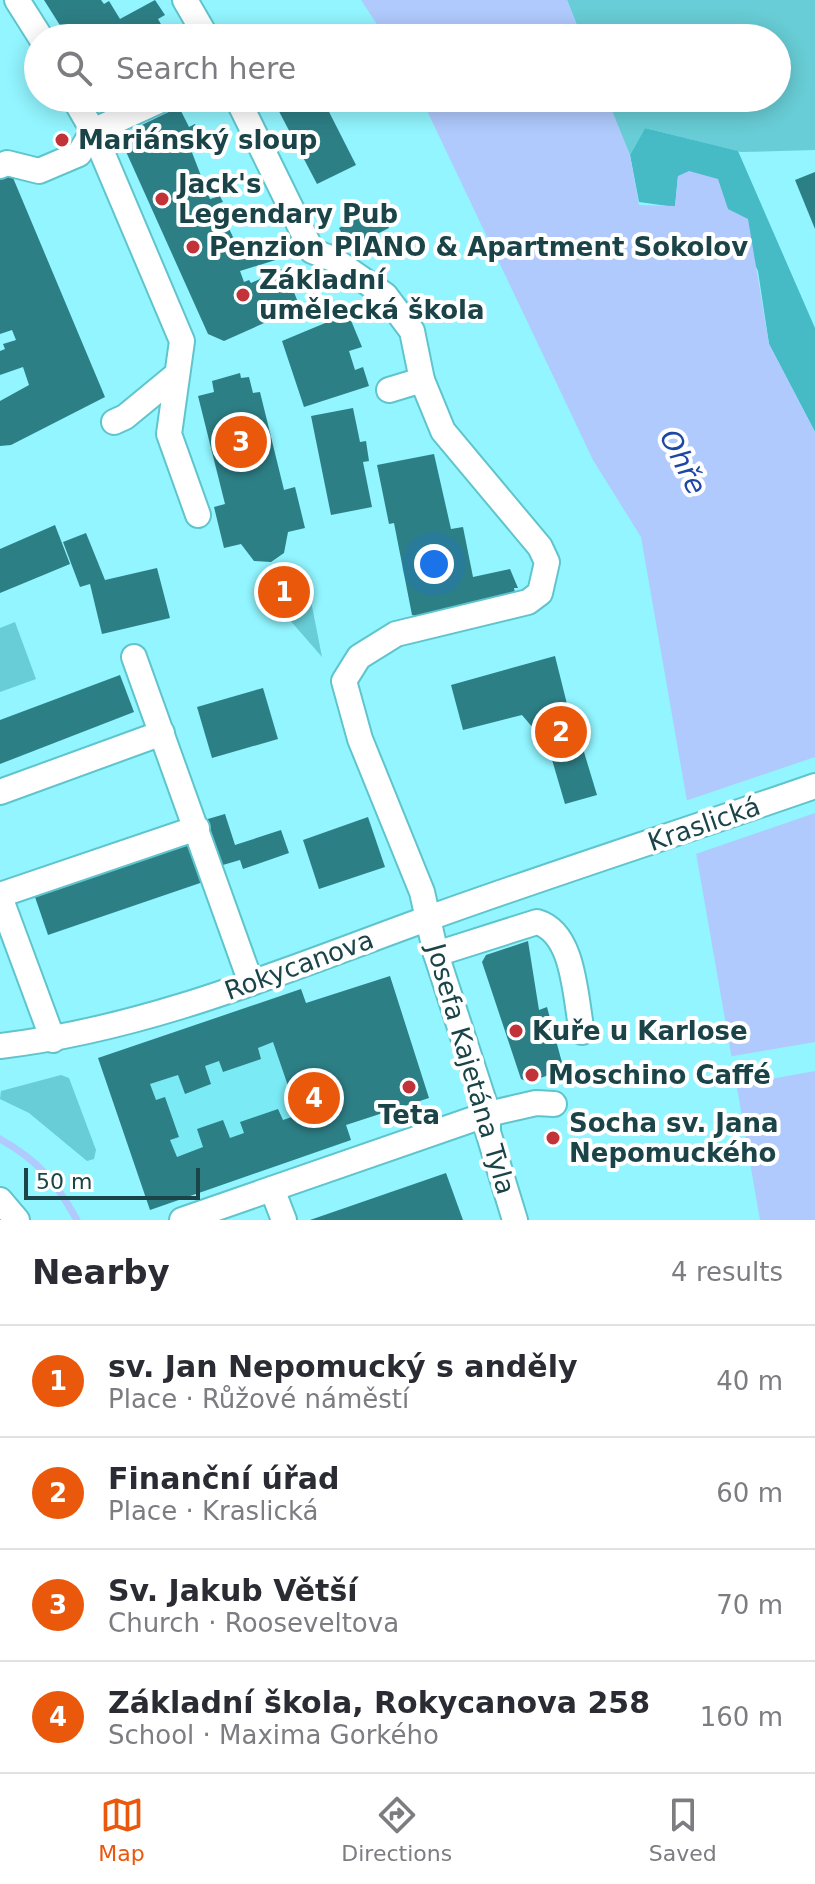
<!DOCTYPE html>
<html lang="en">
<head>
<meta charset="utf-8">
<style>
	body { margin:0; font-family:"DejaVu Sans",sans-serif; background:#f7f7f7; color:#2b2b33 }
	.scale { position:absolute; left:24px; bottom:20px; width:176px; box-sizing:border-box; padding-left:8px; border:4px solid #1a4448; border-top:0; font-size:22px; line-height:28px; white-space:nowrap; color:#1a4448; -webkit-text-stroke:6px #fff; paint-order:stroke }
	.you { position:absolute; left:434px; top:564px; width:28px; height:28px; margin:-20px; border:6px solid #fff; border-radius:50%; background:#1a73e8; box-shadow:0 0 0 12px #1a73e833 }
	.badge { display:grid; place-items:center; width:52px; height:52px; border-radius:50%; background:#ea580c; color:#fff; font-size:26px; font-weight:700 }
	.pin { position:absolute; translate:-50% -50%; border:4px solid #fff; box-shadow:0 2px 8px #0006 }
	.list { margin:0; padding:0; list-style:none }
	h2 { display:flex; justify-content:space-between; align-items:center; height:104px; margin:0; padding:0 32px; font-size:34px }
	h2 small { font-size:26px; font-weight:400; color:#7c7c81 }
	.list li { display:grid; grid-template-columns:52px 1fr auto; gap:24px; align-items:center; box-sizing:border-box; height:112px; padding:0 32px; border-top:2px solid #e1e1e2 }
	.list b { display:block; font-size:30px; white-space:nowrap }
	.list p { margin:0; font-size:26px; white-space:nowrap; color:#7c7c81 }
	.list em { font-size:26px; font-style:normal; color:#7c7c81 }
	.icon { flex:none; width:44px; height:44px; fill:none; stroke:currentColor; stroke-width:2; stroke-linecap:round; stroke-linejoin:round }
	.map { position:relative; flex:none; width:815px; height:1220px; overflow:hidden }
	.search { position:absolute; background:#fff; box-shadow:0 4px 20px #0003; left:24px; right:24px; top:24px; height:88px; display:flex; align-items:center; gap:20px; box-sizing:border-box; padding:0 28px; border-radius:44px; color:#7c7c81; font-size:30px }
	.sheet { height:552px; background:#fff }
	nav { display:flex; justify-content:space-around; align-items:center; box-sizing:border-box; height:112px; border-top:2px solid #e1e1e2; background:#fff; font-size:22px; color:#7c7c81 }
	nav a { display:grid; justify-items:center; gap:4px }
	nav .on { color:#ea580c }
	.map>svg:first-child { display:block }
	.built { fill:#7aebf5 }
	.green { fill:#68cdd6 }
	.forest { fill:#46bbc5 }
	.water { fill:#b0cafd }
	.pier { fill:#92f5ff }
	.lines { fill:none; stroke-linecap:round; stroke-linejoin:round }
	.stream { stroke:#b0cafd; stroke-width:7 }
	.building { fill:#2d7f86; fill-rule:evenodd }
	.minor-casing { stroke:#60c4cd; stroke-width:28 }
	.minor { stroke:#fff; stroke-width:24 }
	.poi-dot { fill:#c23339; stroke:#fff; stroke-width:3 }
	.labels { text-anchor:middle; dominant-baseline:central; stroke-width:8; stroke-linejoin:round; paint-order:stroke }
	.poi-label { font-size:26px; font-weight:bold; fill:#1a4448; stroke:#fff; text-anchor:start }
	.street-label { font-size:26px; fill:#1a4448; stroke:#fff }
	.water-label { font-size:28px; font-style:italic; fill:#1d47a5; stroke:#fff }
</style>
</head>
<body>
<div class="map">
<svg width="815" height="1220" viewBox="0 0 815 1220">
	<rect width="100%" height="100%" fill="#92f5ff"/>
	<path class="built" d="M301,989L351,1140L150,1210L103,1057Z"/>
	<g class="green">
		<path d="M567,0H815V150L741,152L645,128L630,155L605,98H777V38H582Z"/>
		<path d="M311,601L322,657L282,611Z"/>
		<path d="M15,622L36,679L0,692V628Z"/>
		<path d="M61,1075L69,1078L96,1150L94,1159L87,1161L29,1113L0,1099L1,1091Z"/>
	</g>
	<path class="forest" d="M645,128L738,151L815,328V432L769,344L758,271L728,209L678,176L675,207L639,202L630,155Z"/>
	<g class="water">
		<path d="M361,0H567L582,38H386Z"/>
		<path d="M421,98H607L630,155L639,205L675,206L678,176L689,171L718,179L728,209L748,219L769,344L815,432V1220H760L641,537L593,460Z"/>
	</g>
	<g class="pier">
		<path d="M815,757V813L693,855L685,801Z"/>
		<path d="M815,1042V1071L732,1086L727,1057Z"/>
	</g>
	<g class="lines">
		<path class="stream" d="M0,1139C39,1161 55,1181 77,1220"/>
	</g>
	<g class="building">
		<path d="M44,0H101L104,4L109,1L120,19L155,0L165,15L158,19L169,38H68Z"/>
		<path d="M100,98H136L107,112Z"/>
		<path d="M272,98H322L356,165L317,184Z"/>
		<path d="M179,107L189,127L195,124L199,131L186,137L210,199L220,196L223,202L217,204L234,239L230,241L233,257L290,234L298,253L240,271L244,282L249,280L251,283L284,268L300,307L224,341L208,334L119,136Z"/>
		<path d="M815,172V229L795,180Z"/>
		<path d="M11,173L105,397L11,445L0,446V401L29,385L23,367L0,375V351L5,349L3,344L16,340L12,330L0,334V178Z"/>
		<path d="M378,208L389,228L349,248L339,228Z"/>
		<path d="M342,316L350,318L362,347L349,351L355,370L363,367L369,386L304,407L282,341Z"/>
		<path d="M240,373L241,378L249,377L253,393L260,392L284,490L295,487L305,528L288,532L284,553L271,562L254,561L241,544L224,548L214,507L225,504L198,396L214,392L212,381Z"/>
		<path d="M353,408L360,442L366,441L369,461L363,462L372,507L331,515L311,416Z"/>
		<path d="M434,454L451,529L463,527L473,577L510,569L518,588H514L515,593L416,616L412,615L394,523L389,524L377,465Z"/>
		<path d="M55,525L70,564L0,593V549Z"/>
		<path d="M86,533L105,580L157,568L170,618L102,634L90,584L80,587L63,542Z"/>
		<path d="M555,656L571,720L574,719L597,795L565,804L543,729L533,728L522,715L463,730L451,685Z"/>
		<path d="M120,675L134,712L0,764V720Z"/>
		<path d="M263,688L278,739L212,758L197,707Z"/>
		<path d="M225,814L235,845L281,830L289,853L243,869L240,860L216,867L201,821Z"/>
		<path d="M368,817L385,867L319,889L303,840Z"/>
		<path d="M192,843L206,881L48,935L35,897Z"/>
		<path d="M528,941L539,1010L547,1007L564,1070L528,1082L521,1079L482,962L486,955Z"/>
		<path d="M390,976L429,1098L346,1125L351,1140L150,1210L98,1058L301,989L306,1003ZM273,1042L298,1115L283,1120L278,1109L240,1122L244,1133L230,1138L223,1120L197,1129L203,1147L177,1157L170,1140L179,1137L165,1097L156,1100L150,1084L178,1075L185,1094L211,1084L205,1066L219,1061L223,1072L261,1059L258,1048Z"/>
		<path d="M446,1173L463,1220H310Z"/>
	</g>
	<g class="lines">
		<defs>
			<g id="minor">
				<path d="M17,0L41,38"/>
				<path d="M185,0L207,38"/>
				<path d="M74,98L93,131L182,341L169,434L198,515"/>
				<path d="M237,98L312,251L333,259L385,295L412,331L422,380L443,431L540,547L547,562L540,593L528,602L396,634L359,657L344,681L360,739L422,892L436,954L488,1114V1132L515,1220"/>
				<path d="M0,166L7,163L39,171L79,154L93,131L165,98"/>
				<path d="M389,390L422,380"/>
				<path d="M114,422L125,417L176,375"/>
				<path d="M134,657L251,983"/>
				<path d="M0,792L162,733"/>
				<path d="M0,895L197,828"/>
				<path d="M0,897L53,1040"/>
				<path d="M436,954L537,922C575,933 575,998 582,1032"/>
				<path d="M0,1046C146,1029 281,972 418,922C550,874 683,832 815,786"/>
				<path d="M272,1189L284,1220"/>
				<path d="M0,1200L17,1220"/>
				<path d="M182,1220L488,1114L536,1103L554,1104"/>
			</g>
		</defs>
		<use href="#minor" class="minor-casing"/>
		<use href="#minor" class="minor"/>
	</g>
	<g class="poi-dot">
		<circle cx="62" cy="140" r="8"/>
		<circle cx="162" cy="199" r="8"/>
		<circle cx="193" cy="247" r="8"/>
		<circle cx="243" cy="295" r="8"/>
		<circle cx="516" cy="1031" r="8"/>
		<circle cx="532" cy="1075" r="8"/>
		<circle cx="409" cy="1087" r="8"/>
		<circle cx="553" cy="1138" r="8"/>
	</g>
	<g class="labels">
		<g class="poi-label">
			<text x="78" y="140">Mariánský sloup</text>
			<text x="178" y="184">Jack's<tspan x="178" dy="30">Legendary Pub</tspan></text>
			<text x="209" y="247">Penzion PIANO &amp; Apartment Sokolov</text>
			<text x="259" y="280">Základní<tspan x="259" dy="30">umělecká škola</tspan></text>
			<text x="532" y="1031">Kuře u Karlose</text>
			<text x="548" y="1075">Moschino Caffé</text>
			<text x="409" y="1115" text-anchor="middle">Teta</text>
			<text x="569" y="1123">Socha sv. Jana<tspan x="569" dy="30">Nepomuckého</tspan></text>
		</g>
		<g class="street-label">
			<text transform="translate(704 824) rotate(-19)">Kraslická</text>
			<text transform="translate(299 965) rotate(-20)">Rokycanova</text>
			<text transform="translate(471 1069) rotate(74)">Josefa Kajetána Tyla</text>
		</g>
		<g class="water-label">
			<text transform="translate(683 462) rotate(63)">Ohře</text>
		</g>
	</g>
</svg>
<div class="scale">50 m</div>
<div class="you"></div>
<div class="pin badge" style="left:284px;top:592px">1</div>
<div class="pin badge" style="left:561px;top:732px">2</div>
<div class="pin badge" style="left:241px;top:442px">3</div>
<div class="pin badge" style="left:314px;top:1098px">4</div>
<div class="search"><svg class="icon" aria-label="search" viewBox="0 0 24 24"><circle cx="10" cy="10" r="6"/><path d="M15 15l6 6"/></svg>Search here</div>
</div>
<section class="sheet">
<h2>Nearby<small>4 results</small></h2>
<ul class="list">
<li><span class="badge">1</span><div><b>sv. Jan Nepomucký s anděly</b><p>Place · Růžové náměstí</p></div><em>40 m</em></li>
<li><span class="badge">2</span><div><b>Finanční úřad</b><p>Place · Kraslická</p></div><em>60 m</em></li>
<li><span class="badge">3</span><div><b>Sv. Jakub Větší</b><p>Church · Rooseveltova</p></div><em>70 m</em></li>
<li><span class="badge">4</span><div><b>Základní škola, Rokycanova 258</b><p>School · Maxima Gorkého</p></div><em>160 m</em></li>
</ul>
</section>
<nav>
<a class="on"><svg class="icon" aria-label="map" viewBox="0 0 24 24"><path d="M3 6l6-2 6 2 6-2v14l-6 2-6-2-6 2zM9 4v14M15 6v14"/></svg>Map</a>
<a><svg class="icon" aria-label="directions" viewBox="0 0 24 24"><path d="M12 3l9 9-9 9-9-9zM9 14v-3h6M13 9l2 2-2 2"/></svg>Directions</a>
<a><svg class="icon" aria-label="saved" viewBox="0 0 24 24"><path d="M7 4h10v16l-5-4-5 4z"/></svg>Saved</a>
</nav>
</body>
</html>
